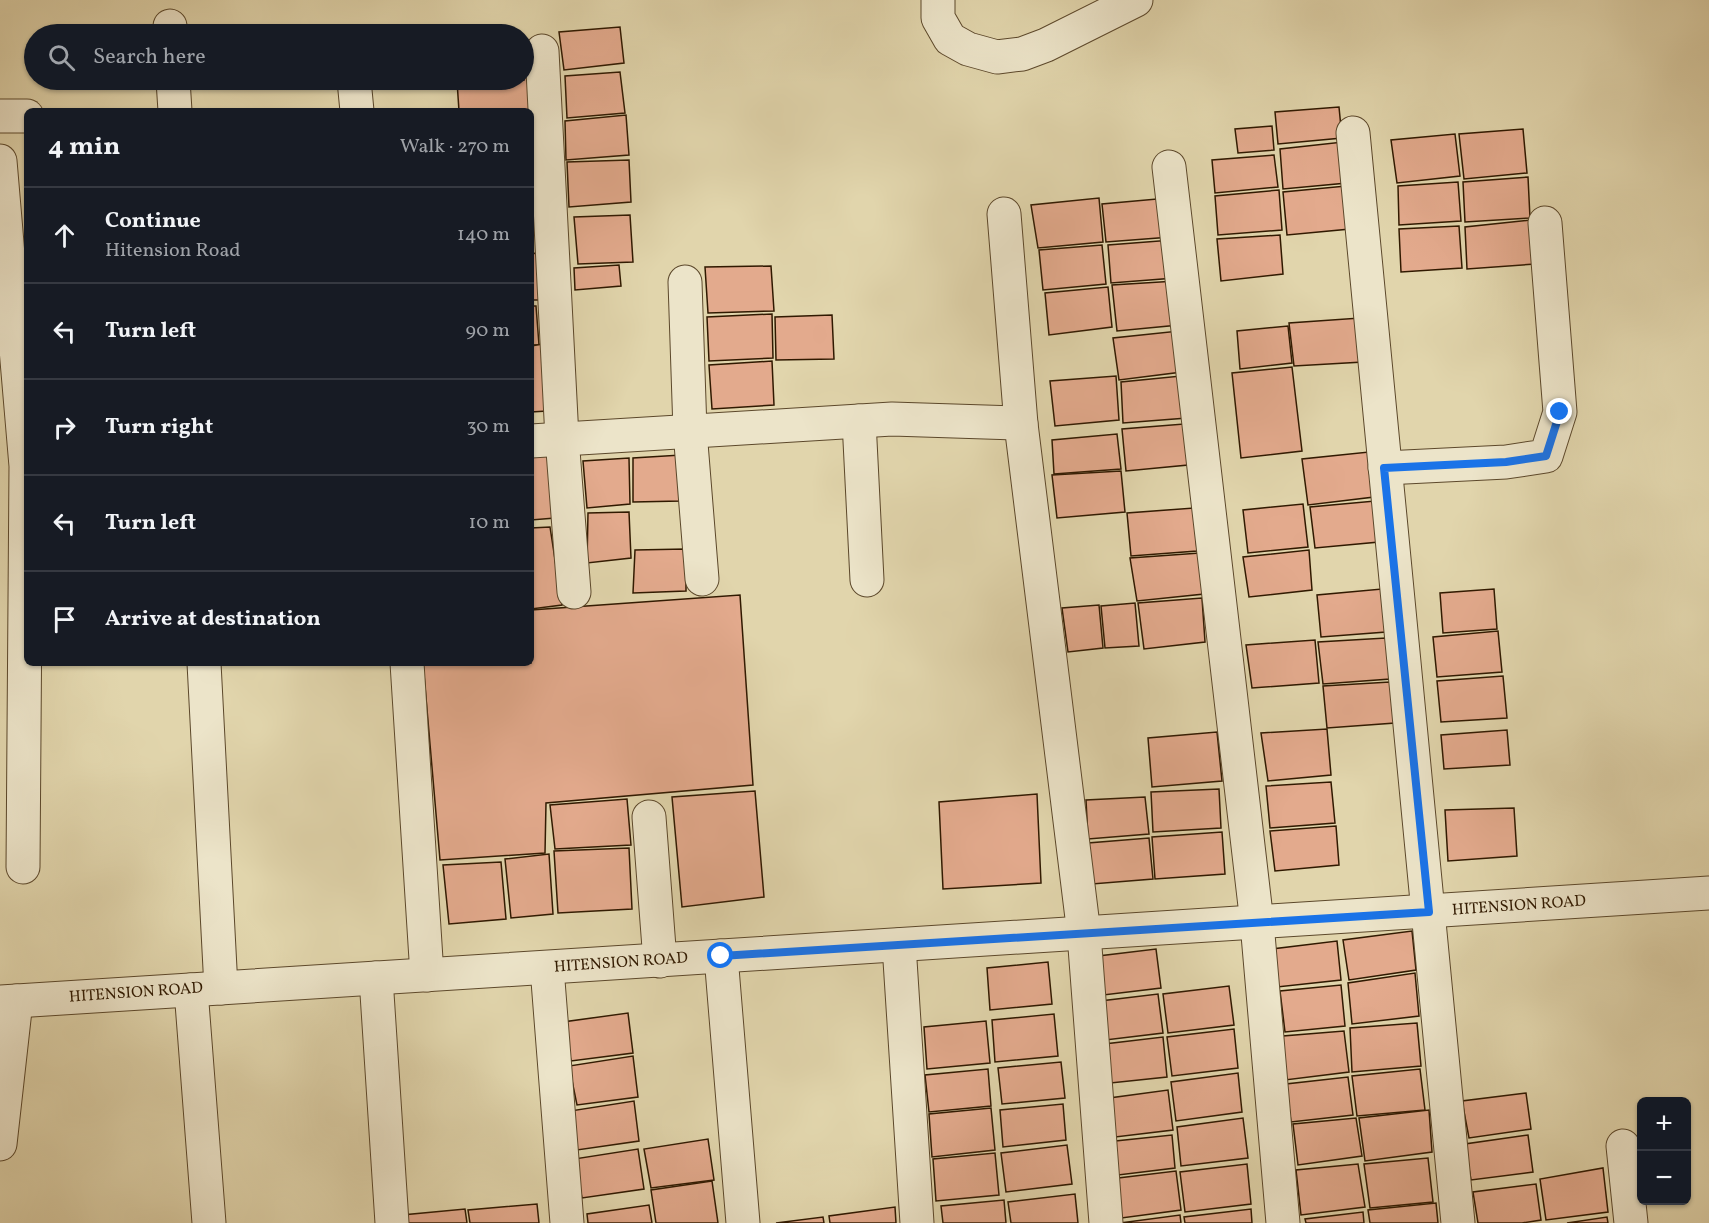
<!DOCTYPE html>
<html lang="en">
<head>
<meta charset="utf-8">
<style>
	body { margin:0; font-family:Vollkorn,serif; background:#20242c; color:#f1f3f6 }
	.controls { position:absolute; right:18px; bottom:18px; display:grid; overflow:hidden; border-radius:9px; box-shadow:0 2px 4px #0004 }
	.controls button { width:54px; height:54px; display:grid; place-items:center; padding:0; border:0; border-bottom:2px solid #363941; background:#171b24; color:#f1f3f6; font:30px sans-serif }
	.stop { position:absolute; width:18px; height:18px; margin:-14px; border:4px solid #1a73e8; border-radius:50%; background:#fff }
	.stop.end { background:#1a73e8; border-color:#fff; box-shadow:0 2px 6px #0008 }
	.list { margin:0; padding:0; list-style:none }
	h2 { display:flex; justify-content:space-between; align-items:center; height:78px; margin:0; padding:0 24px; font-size:26px }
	h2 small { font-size:20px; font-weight:400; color:#9ea1a6 }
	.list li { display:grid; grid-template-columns:39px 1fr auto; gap:18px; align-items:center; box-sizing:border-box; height:96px; padding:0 24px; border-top:2px solid #363941 }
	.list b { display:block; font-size:22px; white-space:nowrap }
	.list p { margin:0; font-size:20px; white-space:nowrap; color:#9ea1a6 }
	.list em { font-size:20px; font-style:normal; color:#9ea1a6 }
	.icon { flex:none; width:33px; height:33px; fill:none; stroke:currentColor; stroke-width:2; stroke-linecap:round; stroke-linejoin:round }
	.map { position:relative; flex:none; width:1709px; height:1223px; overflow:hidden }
	.search { position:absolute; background:#171b24; box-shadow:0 2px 4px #0004; left:24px; top:24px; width:510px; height:66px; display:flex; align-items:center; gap:15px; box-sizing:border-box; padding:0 21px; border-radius:33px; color:#9ea1a6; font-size:22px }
	.panel { position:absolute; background:#171b24; box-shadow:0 2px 4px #0004; left:24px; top:108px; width:510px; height:558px; border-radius:9px }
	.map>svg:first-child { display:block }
	.building { fill:#e3aa8d; stroke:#301900; stroke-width:1.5 }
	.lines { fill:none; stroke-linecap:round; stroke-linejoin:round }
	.minor-casing { stroke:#5c482b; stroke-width:35 }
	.minor { stroke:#ece4c9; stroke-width:33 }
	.route { stroke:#1a73e8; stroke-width:8 }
	.labels { text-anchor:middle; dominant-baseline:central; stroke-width:4.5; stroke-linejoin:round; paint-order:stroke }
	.street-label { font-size:16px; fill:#301900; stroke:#ece4c9 }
</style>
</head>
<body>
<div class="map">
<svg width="1709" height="1223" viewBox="0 0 1709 1223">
	<rect width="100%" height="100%" fill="#e1d5ac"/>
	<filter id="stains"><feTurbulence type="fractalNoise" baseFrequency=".00333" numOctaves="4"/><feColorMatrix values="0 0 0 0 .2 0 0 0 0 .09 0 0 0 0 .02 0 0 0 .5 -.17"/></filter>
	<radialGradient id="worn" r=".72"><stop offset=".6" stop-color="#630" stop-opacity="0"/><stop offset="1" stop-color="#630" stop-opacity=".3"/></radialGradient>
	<g class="building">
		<path d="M620,27L624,63L564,70L559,32Z"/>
		<path d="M620,72L625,113L567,118L565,76Z"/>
		<path d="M524,77H528L530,111H459L457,81L524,80Z"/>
		<path d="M1339,107L1342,138L1278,144L1275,112Z"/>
		<path d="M626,115L629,155L566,160L565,121Z"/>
		<path d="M1272,126L1274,150L1238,153L1235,129Z"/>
		<path d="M1523,129L1527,173L1464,179L1459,134Z"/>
		<path d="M1455,134L1460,176L1397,183L1391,140Z"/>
		<path d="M1343,142L1347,183L1283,189L1280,149Z"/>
		<path d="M1274,155L1278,187L1215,193L1212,160Z"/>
		<path d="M629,160L631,202L569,207L567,162Z"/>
		<path d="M1528,177L1530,218L1465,222L1463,182Z"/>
		<path d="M1458,182L1461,221L1399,225L1398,186Z"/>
		<path d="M1346,186L1350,229L1287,235L1283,192Z"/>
		<path d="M1279,190L1282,230L1218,235L1215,196Z"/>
		<path d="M1099,198L1103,242L1038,248L1031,205Z"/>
		<path d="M1168,198L1171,237L1106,242L1102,204Z"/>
		<path d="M630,215L633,262L578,264L574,217Z"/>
		<path d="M1531,220L1535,264L1467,269L1465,227Z"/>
		<path d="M1459,226L1462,268L1401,272L1399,229Z"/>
		<path d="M1280,235L1283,274L1221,281L1217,239Z"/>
		<path d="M1172,240L1175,278L1111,283L1108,245Z"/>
		<path d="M1102,245L1106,284L1043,290L1039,250Z"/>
		<path d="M537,253L540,300H531V254Z"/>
		<path d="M619,265L621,286L575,290L574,268Z"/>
		<path d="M771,266L774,311L708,313L705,267Z"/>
		<path d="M1176,281L1179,325L1117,331L1112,285Z"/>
		<path d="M1108,287L1112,327L1049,335L1045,293Z"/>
		<path d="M531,306H536L539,345H531Z"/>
		<path d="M772,314L773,358L709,361L707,317Z"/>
		<path d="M832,315L834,359L776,360L775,317Z"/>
		<path d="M1360,318L1363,362L1294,366L1289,323Z"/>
		<path d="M1288,326L1292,363L1240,369L1237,331Z"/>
		<path d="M1179,331L1182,372L1119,380L1113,338Z"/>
		<path d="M543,344L547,411L531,412V346Z"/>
		<path d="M772,361L774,405L712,409L709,365Z"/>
		<path d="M1292,367L1302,451L1241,458L1232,373Z"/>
		<path d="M1116,376L1119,420L1055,426L1050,381Z"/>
		<path d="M1181,376L1187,418L1123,423L1121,382Z"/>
		<path d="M1184,424L1188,465L1126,471L1122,429Z"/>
		<path d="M1117,434L1121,469L1054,474L1052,440Z"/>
		<path d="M550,452L555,518L531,520V455Z"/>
		<path d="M1369,452L1374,497L1308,505L1302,459Z"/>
		<path d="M681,455V501L633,502V458Z"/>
		<path d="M629,458L630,504L587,508L583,461Z"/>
		<path d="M1121,471L1125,512L1057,518L1052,475Z"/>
		<path d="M1375,501L1379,542L1315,548L1310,507Z"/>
		<path d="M1303,504L1308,547L1248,553L1243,510Z"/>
		<path d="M1194,508L1197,551L1131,556L1127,513Z"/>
		<path d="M629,512L631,558L587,563L588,513Z"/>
		<path d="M550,527L562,605L531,609V528Z"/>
		<path d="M686,549V591L633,593L635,550Z"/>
		<path d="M1309,550L1312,590L1249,597L1243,557Z"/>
		<path d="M1200,553L1204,594L1137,601L1130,558Z"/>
		<path d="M1382,589L1386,632L1321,637L1317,595Z"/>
		<path d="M1494,589L1497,629L1443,633L1440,593Z"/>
		<path d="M740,595L753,785L546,803L545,853L440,860L423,663H531V610Z"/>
		<path d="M1202,598L1205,642L1144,649L1138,603Z"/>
		<path d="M1135,603L1139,646L1105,648L1101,606Z"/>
		<path d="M1099,605L1103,648L1068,652L1062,608Z"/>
		<path d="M1498,631L1502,672L1437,677L1433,637Z"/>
		<path d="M1386,638L1390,679L1323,684L1318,642Z"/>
		<path d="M1315,640L1319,683L1252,688L1246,645Z"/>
		<path d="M1503,676L1507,718L1441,722L1437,681Z"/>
		<path d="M1390,682L1395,723L1327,728L1323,686Z"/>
		<path d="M1327,729L1331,775L1268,781L1261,733Z"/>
		<path d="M1507,730L1510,765L1444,769L1441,735Z"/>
		<path d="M1217,732L1222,781L1152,787L1148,738Z"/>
		<path d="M1331,782L1335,823L1270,828L1266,786Z"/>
		<path d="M1219,789L1221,828L1153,832L1151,792Z"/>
		<path d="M755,791L764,897L682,907L672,797Z"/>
		<path d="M1037,794L1041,883L943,889L939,802Z"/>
		<path d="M1145,797L1149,834L1088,839L1086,800Z"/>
		<path d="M627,799L631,845L555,849L550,805Z"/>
		<path d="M1514,808L1517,856L1448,861L1445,810Z"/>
		<path d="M1336,826L1339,865L1275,871L1270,831Z"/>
		<path d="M1222,832L1225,874L1155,879L1152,837Z"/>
		<path d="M1149,838L1153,879L1092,884L1088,843Z"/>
		<path d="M629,848L632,909L558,913L554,851Z"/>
		<path d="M549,854L553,914L511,918L505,859Z"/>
		<path d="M501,862L506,919L449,924L443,865Z"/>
		<path d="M1412,931L1416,970L1349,980L1343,940Z"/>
		<path d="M1337,941L1341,980L1277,987L1272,949Z"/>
		<path d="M1156,949L1161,988L1095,996L1090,957Z"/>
		<path d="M1048,962L1052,1004L990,1010L987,968Z"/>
		<path d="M1415,973L1419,1016L1352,1024L1348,983Z"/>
		<path d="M1341,985L1345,1026L1285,1032L1280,991Z"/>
		<path d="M1229,986L1234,1025L1168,1033L1163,994Z"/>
		<path d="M1158,994L1163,1033L1097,1041L1092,1002Z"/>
		<path d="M628,1013L633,1053L571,1061L563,1022Z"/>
		<path d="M1054,1014L1058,1056L995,1062L992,1020Z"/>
		<path d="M986,1021L990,1063L927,1069L924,1027Z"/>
		<path d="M1417,1023L1421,1066L1352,1072L1350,1028Z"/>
		<path d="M1234,1029L1238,1068L1172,1076L1167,1037Z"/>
		<path d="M1344,1031L1349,1072L1285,1080L1283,1036Z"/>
		<path d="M1163,1037L1167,1077L1101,1084L1096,1045Z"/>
		<path d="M633,1056L638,1097L577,1105L569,1066Z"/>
		<path d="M1061,1062L1065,1098L1002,1104L998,1068Z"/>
		<path d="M988,1069L991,1106L929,1112L925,1075Z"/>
		<path d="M1420,1069L1425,1110L1357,1116L1352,1076Z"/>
		<path d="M1238,1073L1242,1112L1176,1121L1171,1082Z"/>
		<path d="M1348,1077L1353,1115L1291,1122L1286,1084Z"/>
		<path d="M1168,1090L1173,1130L1107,1138L1102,1099Z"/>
		<path d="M1526,1093L1531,1129L1469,1138L1462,1101Z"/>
		<path d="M634,1101L639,1141L577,1150L570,1111Z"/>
		<path d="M1063,1104L1066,1140L1003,1147L1000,1110Z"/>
		<path d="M991,1108L995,1150L932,1157L929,1114Z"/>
		<path d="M1429,1110L1432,1152L1365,1161L1359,1118Z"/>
		<path d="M1243,1118L1248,1158L1181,1166L1177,1127Z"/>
		<path d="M1356,1118L1362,1156L1298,1165L1293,1124Z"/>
		<path d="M1172,1135L1175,1168L1110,1176L1106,1142Z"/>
		<path d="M1528,1135L1533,1172L1471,1180L1465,1144Z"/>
		<path d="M708,1139L714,1180L651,1188L644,1149Z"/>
		<path d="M1067,1145L1072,1184L1006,1192L1001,1153Z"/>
		<path d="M638,1149L644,1189L582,1198L574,1159Z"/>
		<path d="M995,1153L999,1195L936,1201L933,1159Z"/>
		<path d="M1428,1158L1433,1202L1370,1208L1364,1164Z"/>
		<path d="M1247,1164L1251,1204L1185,1212L1180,1172Z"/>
		<path d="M1358,1164L1365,1207L1301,1215L1296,1170Z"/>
		<path d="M1603,1168L1608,1212L1546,1220L1540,1179Z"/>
		<path d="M1176,1171L1181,1210L1114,1219L1110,1179Z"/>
		<path d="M712,1181L718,1223H656L651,1190Z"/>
		<path d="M1536,1184L1541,1220L1522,1223H1478L1473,1192Z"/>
		<path d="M1075,1194L1078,1223H1011L1008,1202Z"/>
		<path d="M1004,1200L1006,1223H943L941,1206Z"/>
		<path d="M1436,1203L1438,1223H1370L1368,1210Z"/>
		<path d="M537,1204L539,1223H470L468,1210Z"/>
		<path d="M649,1205L652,1223H588L587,1214Z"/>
		<path d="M895,1207L896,1223H830L829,1216Z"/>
		<path d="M465,1209L467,1223H403L402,1215Z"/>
		<path d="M1251,1209L1252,1223H1185L1184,1217Z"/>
		<path d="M1363,1212L1364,1223H1306L1305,1219Z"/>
		<path d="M1180,1215L1181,1223H1120Z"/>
		<path d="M823,1217L824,1223H776Z"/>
		<path d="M1607,1217L1608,1223H1567Z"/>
	</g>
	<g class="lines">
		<defs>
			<g id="minor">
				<path d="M938,0V18L950,39L968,49L997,57L1022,54L1046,45L1136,0"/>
				<path d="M170,26L171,34"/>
				<path d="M542,51L562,438L574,592"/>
				<path d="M173,80L175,111"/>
				<path d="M354,80L357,111"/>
				<path d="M0,116H27"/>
				<path d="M1353,133L1458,1223"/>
				<path d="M0,161L26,466L23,867"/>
				<path d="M1169,167L1257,923L1283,1223"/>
				<path d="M1004,214L1021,424L1084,934L1106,1223"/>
				<path d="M685,282L690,431L702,579"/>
				<path d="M859,421L867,580"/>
				<path d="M531,441L892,419L1016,423L1021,424"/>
				<path d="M1385,468L1506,462L1546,456L1560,412L1545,223"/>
				<path d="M204,663L221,988"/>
				<path d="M407,663L427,975"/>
				<path d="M649,817L660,961"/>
				<path d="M899,945L917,1223"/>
				<path d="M721,956L743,1223"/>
				<path d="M547,968L567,1223"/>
				<path d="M376,978L392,1223"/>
				<path d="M191,990L209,1223"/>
				<path d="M0,1002L1709,893"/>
				<path d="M0,1144L16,1001"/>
				<path d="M1623,1146L1631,1223"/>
			</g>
		</defs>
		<use href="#minor" class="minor-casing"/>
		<use href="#minor" class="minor"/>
	</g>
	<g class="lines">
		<path class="route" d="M721,956L1429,912L1384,468L1506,462L1546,456L1560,412"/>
	</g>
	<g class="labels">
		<g class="street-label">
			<text transform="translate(1519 906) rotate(-4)">HITENSION ROAD</text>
			<text transform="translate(621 963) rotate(-4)">HITENSION ROAD</text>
			<text transform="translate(136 993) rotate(-4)">HITENSION ROAD</text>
		</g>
	</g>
	<rect width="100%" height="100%" filter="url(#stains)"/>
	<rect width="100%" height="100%" fill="url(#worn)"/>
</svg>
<div class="controls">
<button>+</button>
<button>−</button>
</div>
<div class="stop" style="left:721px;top:956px"></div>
<div class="stop end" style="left:1560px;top:412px"></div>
<div class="search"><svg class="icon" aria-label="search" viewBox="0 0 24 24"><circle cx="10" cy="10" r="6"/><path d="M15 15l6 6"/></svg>Search here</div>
<section class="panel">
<h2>4 min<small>Walk · 270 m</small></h2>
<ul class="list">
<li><svg class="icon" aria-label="ahead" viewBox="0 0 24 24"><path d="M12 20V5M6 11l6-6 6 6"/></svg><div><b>Continue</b><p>Hitension Road</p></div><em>140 m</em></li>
<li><svg class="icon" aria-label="left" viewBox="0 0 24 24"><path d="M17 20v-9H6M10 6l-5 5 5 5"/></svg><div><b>Turn left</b></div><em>90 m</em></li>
<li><svg class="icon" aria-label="right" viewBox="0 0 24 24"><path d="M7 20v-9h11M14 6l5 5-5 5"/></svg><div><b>Turn right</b></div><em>30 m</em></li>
<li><svg class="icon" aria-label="left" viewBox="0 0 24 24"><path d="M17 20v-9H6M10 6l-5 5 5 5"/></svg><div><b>Turn left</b></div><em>10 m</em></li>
<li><svg class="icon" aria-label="arrive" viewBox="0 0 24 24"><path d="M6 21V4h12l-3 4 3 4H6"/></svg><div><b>Arrive at destination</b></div></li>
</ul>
</section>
</div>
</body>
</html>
